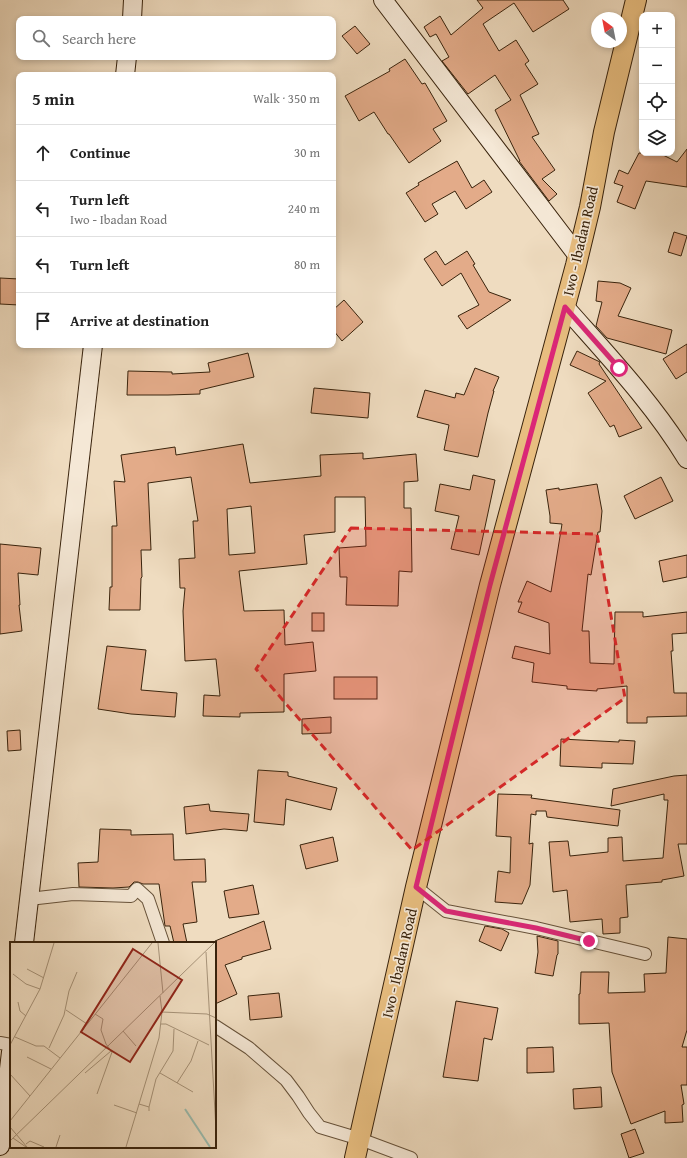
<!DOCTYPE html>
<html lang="en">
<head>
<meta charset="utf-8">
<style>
	body { margin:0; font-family:"Gentium Book Plus",serif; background:#f6f6f6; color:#222 }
	.controls { position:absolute; right:12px; top:12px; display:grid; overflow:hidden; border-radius:8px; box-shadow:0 2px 6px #0003 }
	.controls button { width:36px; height:36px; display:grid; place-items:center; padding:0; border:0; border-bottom:1px solid #e0e0e0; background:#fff; color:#222; font:20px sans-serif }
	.compass { position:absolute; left:591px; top:12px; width:36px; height:36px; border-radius:50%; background:#fff; box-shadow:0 2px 6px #0003; rotate:328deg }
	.stop { position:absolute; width:12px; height:12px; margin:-9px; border:3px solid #db2777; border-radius:50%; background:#fff }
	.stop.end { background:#db2777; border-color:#fff; box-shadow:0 1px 4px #0008 }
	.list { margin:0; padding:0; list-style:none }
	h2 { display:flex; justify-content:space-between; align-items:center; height:52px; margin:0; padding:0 16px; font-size:17px }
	h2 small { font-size:13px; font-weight:400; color:#767676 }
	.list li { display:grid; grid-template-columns:26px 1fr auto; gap:12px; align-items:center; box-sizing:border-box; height:56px; padding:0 16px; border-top:1px solid #e0e0e0 }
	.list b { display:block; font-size:15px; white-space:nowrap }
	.list p { margin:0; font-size:13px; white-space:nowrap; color:#767676 }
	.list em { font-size:13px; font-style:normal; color:#767676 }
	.icon { flex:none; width:22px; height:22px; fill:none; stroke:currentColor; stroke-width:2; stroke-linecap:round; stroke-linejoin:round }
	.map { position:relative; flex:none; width:687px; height:1158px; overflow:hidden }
	.search { position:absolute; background:#fff; box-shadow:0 2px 6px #0003; left:16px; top:16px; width:320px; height:44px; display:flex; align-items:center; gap:10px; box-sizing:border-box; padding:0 14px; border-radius:8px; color:#767676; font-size:15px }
	.panel { position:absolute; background:#fff; box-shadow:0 2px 6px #0003; left:16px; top:72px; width:320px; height:276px; border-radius:8px }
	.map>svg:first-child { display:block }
	.building { fill:#e3ab89; stroke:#39230c; fill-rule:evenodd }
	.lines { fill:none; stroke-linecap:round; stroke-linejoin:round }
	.street-casing { stroke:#665139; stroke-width:14 }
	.secondary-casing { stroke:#39230c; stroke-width:20 }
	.primary-casing { stroke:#39230c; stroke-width:22 }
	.street { stroke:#f5e8d6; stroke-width:12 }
	.secondary { stroke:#f5e8d6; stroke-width:18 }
	.primary { stroke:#e8be80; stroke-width:20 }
	.route { stroke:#db2777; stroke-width:5 }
	.marked { fill:#d62828; fill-opacity:0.2; stroke:#d62828; stroke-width:3; stroke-dasharray:8 5; stroke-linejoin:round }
	.labels { text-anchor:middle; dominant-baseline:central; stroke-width:3.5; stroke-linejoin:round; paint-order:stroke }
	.street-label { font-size:15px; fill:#39230c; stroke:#f5e8d6 }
	.inset-river { fill:none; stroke:#9abcaf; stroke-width:2 }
	.inset-road { fill:none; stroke:#a69278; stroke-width:1 }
	.view { fill:#8f2418; fill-opacity:0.15; stroke:#8f2418; stroke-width:2 }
	.inset-edge { fill:none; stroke:#39230c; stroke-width:2 }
</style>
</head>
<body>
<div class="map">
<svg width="687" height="1158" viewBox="0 0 687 1158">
	<rect width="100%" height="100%" fill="#efdcc0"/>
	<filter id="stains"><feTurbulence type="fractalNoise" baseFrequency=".005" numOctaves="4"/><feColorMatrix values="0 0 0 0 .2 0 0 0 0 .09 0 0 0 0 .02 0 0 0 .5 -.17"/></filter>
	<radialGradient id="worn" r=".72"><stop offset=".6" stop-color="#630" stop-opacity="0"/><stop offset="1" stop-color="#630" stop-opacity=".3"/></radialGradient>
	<g class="building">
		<path d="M477,0H563L569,9L533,32L514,3L483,24L499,51L516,40L529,61L525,64L538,84L520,95L539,134L532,137L555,170L542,179L557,194L549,201L519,161H520L495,110L511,100L495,75L468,94L442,61L449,57L436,34L430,37L424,27L440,16L451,35L483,8Z"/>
		<path d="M355,26L370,44L357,54L342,36Z"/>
		<path d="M405,59L422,84L425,83L447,121L433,129L441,141L409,163L389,134H388L374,112L359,121L345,96L390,71L389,69Z"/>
		<path d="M687,149V187L646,181L635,209L617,202L623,186L614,183L619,170L628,174L639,153H659L677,162Z"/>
		<path d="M457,161L472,188L484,180L492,192L466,209L455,191L432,204L438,214L425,222L406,193L419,185L418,183Z"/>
		<path d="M674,232L687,236L681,256L668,252Z"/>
		<path d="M436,251L445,265L467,251L475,264L473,265L489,292L511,300L467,329L458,316L479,305L461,273L442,286L424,259Z"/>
		<path d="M0,278L19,279V305L0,304Z"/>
		<path d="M598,281L620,283L631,288L618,316L672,330L666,354L607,338L596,326L602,302L596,301Z"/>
		<path d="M344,300L363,322L342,341L333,330V310Z"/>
		<path d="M687,344V372L676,379L663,359Z"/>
		<path d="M577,351L600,362L599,364L642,428L619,437L614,425L610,427L588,393L606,381L570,365Z"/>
		<path d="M248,353L254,377L200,390V394L168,395H127L128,371L172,372V374L210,372L208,363Z"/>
		<path d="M475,368L499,377L493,391H494L488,413L478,457L444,450L449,425L417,417L425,390L455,398L456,393L464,395Z"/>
		<path d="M314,388L370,393L368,418L311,413Z"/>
		<path d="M243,444L250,483L321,476L320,455L363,453V459L416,454L418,481L404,482V508H411L412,572L399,571L398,606L346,605L347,577H340L339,548L366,546L365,497H335V532L304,535L307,564L239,571L244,611L284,610L285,645L313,642L316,671L284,674V712L240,713V717L203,716L204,695L220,696L216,659L185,661L183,611L185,588H180L179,559L195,558L193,521H198L191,477L148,483L151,550H141L142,577L141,578L140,610H109L110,587H112V526H117L114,481L125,482L121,455L175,447L176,455ZM251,506L255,553L229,555L227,509Z"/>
		<path d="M473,475L495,480L479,555L451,549L459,516L435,511L440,484L470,490Z"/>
		<path d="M661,477L673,501L635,519L624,496Z"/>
		<path d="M597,484L602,511L600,532H598L591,575L588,574L582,631H589L590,663L614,664L615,612H643V617L687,612V633L672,634L673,651H671L674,693H687V716L647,717V723H627V686L597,689V691L567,689V686L532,682L534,663L512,658L515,646L550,654L549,623L518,612L522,602H518L527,581L551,592L562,524L550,523V516L546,490L559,488V490Z"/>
		<path d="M0,544L41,548L38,575L18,573L20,605H19L22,631L0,634Z"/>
		<path d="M687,555V577L663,582L659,561Z"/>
		<rect x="312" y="613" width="12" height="18"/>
		<path d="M107,646L146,650L141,690L177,693L175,717L131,714L98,709Z"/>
		<rect x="334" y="677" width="43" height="22"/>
		<path d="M331,717V733L302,734V719Z"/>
		<path d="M20,730L21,750L8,751L7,731Z"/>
		<path d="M561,739L619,742V740L635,741L633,764L602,763V768L560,766Z"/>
		<path d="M258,770L288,772V776L337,788L331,810L286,799L284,825L254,822Z"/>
		<path d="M687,775V844H678L684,876L662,880V882L626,885L628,917L620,918V933L603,934L602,919L570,922L567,890L553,892L549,842L568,841L570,856L608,852V838L622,837L623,861L663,858L668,800H664V794L611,806L613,789L674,776Z"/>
		<path d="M498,794L532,795L531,798L620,810L618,826L547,817L546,811H536V815L531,814L529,844L533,843L530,885L522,904L495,902L498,871L510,873L511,837L496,836Z"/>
		<path d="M209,804L210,811L249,814L247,831L224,829L186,834L184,807Z"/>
		<path d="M100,829L131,830V835L173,834L174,860L205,859L206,882H192L197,922L183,924L187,943H174L170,926H165L159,884H143L138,882H134L129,887L113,888L79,887L78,863L98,862Z"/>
		<path d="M333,837L338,861L306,869L300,845Z"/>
		<path d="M253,885L259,914L229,918L224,891Z"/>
		<path d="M264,921L271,949L242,957V959L225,965L237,994L215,1004V941Z"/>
		<path d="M485,926L502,929L509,933L501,951L479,941Z"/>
		<path d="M537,936L558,941V954L557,955L553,976L535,973L538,952Z"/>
		<path d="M668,937L687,939V1030L682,1047H687V1085H681L684,1104L682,1105L683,1122L665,1123V1111L631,1124L612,1072L609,1023L579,1024V994H580L581,972H609L608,993L645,992L644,974L666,973Z"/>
		<path d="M279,993L282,1017L250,1020L248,996Z"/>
		<path d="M456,1001L498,1008L492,1040L484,1038L478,1081L443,1077Z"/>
		<path d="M553,1047L554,1072L527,1073V1048Z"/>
		<path d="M601,1087L602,1107L574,1109L573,1089Z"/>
		<path d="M635,1129L644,1153L629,1158L621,1134Z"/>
	</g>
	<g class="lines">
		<defs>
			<g id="street">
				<path d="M416,887L446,911L536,928L645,954"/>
				<path d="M29,899L73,894L131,896L137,889L148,899L163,943"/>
				<path d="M215,1026L249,1048L286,1080L298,1096L309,1113L320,1127L360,1139L411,1158"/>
				<path d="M0,1043L11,1045"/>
			</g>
			<g id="secondary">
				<path d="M383,0L578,256"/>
				<path d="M132,19L133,0"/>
				<path d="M125,75L127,57"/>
				<path d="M565,307C608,356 653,403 687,459"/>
				<path d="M24,943L93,345"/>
				<path d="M0,1146L11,1052"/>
			</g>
			<path id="primary" d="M355,1158L416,887L490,585L576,265L590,207L604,132L636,0"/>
		</defs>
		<use href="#street" class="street-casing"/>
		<use href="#secondary" class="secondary-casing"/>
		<use href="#primary" class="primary-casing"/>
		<use href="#street" class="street"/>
		<use href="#secondary" class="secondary"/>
		<use href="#primary" class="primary"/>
	</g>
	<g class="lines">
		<path class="route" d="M589,941L536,928L446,911L416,887L490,585L565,307L619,368"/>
	</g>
	<path class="marked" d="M351,528L597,534L625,698L412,850L256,669Z"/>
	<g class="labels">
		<g class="street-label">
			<text transform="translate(580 241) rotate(-77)">Iwo - Ibadan Road</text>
			<text transform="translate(399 963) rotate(-77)">Iwo - Ibadan Road</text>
		</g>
	</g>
	<g transform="translate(10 942)">
		<rect width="206" height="206" fill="#efdcc0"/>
		<path class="inset-river" d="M175,167L200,205"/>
		<path class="inset-road" d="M148,1L153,51M196,10L206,188M17,27L34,36M3,32L16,42L30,47M8,60L10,69L16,74M56,68L77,82M152,70L197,72L206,76M85,72L93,77L91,88L96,102L102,110L87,152M151,82H156L199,103M113,89L126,104M5,95L26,104H34L50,116M0,103L30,47L44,1M39,106L54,73L59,49L67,30M17,115L41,127M75,131L101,109M150,131L183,150M0,132L20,154M167,141L181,119L188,99M129,162L139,165V169M104,163L127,171M139,165L146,137L163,109L164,87M0,179L142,1M0,185L17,205M3,196L16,205M0,199L204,1M16,202L20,199L34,205M46,205L50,193M116,205L149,96L152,70L150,54"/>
		<path class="view" d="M123,7L172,38L120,120L71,90Z"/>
		<rect width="206" height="206" class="inset-edge"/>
	</g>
	<rect width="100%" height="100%" filter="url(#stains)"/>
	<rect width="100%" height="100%" fill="url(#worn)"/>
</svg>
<div class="controls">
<button>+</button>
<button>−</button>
<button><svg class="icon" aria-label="locate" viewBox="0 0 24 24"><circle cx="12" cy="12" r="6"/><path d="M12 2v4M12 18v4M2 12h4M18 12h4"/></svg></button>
<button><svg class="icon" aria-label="layers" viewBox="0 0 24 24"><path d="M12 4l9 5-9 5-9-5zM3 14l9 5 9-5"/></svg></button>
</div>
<svg class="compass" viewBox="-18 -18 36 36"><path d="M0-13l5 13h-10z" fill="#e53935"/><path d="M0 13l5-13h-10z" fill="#767676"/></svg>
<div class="stop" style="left:619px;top:368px"></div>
<div class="stop end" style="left:589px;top:941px"></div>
<div class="search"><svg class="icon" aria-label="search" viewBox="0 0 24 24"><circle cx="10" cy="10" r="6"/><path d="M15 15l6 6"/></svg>Search here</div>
<section class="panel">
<h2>5 min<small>Walk · 350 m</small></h2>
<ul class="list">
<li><svg class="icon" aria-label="ahead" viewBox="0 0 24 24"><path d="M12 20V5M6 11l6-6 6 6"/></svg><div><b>Continue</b></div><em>30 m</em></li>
<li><svg class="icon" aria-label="left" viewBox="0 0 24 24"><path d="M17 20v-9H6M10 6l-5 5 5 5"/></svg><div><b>Turn left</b><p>Iwo - Ibadan Road</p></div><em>240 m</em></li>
<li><svg class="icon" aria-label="left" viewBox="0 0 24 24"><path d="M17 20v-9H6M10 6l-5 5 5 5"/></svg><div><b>Turn left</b></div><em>80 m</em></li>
<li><svg class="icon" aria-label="arrive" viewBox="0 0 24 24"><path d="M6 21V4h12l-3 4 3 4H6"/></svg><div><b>Arrive at destination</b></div></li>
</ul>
</section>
</div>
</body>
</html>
